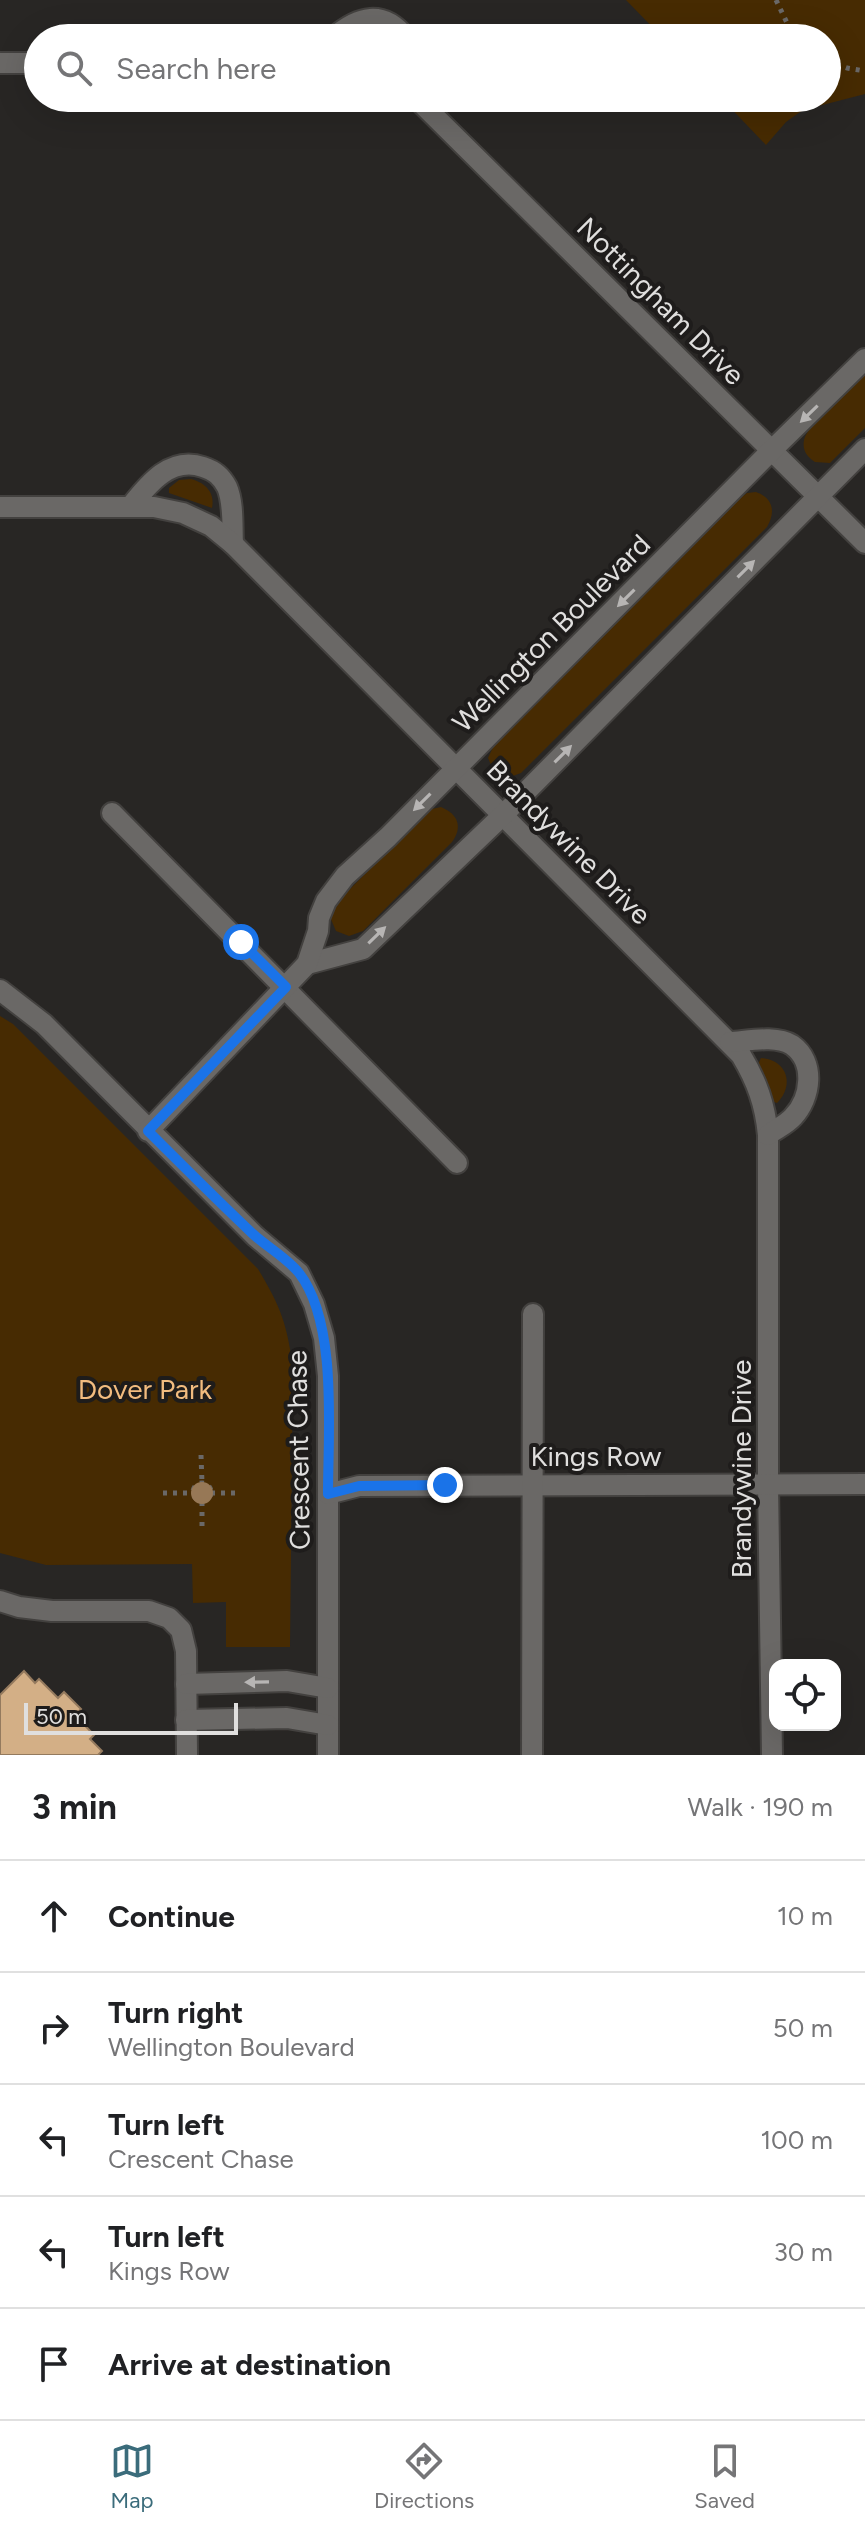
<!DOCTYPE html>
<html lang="en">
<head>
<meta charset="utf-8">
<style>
	body { margin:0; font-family:Figtree,sans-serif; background:#f2f2f2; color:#202124 }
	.controls { position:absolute; right:24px; bottom:24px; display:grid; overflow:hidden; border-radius:16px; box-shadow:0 8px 32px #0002 }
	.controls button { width:72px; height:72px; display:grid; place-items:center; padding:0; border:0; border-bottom:2px solid #e0e0e0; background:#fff; color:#202124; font:40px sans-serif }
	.scale { position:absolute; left:24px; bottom:20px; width:214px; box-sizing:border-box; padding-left:8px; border:4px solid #e0dfde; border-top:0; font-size:22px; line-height:28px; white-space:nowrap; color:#e0dfde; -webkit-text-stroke:6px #1e1c1b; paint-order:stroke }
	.stop { position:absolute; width:24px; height:24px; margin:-18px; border:6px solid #1a73e8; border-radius:50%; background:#fff }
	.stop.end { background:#1a73e8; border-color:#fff; box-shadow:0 2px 8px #0008 }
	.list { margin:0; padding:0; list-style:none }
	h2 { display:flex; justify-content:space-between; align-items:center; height:104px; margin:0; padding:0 32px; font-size:34px }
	h2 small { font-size:26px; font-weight:400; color:#757577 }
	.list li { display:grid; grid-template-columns:52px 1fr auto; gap:24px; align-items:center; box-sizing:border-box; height:112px; padding:0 32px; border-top:2px solid #e0e0e0 }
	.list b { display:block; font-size:30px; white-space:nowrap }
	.list p { margin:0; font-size:26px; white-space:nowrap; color:#757577 }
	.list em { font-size:26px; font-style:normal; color:#757577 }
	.icon { flex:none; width:44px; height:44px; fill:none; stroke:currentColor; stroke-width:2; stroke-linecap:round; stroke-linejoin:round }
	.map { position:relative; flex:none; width:865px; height:1755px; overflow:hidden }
	.search { position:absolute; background:#fff; box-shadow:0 8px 32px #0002; left:24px; right:24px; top:24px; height:88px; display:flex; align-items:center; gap:20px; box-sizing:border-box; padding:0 28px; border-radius:44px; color:#757577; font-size:30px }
	.sheet { height:664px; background:#fff }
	nav { display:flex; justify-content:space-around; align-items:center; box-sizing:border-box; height:112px; border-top:2px solid #e0e0e0; background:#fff; font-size:22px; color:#757577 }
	nav a { display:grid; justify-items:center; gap:4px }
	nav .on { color:#3b6c7b }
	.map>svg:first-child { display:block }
	.green { fill:#472b02 }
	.building { fill:#d3af86; stroke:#947a5e; stroke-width:2 }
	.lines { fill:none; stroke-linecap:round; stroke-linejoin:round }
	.minor-casing { stroke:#43413f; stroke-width:24 }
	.path { stroke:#6a6867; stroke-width:5; stroke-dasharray:4 6; stroke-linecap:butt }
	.minor { stroke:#6a6866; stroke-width:20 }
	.tree { fill:#977856 }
	.oneway { fill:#b7b5b4 }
	.route { stroke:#1a73e8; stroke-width:10 }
	.labels { text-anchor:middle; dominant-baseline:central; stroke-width:8; stroke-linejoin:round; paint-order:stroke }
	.street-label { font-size:28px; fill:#e0dfde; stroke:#1e1c1b }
	.park-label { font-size:28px; fill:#f2bc7f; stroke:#1e1c1b }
</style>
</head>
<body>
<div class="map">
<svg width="865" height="1755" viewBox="0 0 865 1755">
	<rect width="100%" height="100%" fill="#282624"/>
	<g class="green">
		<path d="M626,0H865V94L803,110L786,122L766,145L721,98H827V38H663Z"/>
		<path d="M865,373V428L830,463L815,462C807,457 802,450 804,440C807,425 852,386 865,373Z"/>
		<path d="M191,479C206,483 215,493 212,508L169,493V488L179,480Z"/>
		<path d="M756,492C773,498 776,512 767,527L521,773L507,778L494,772L488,758L494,745L739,499L747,493Z"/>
		<path d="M441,807C458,814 463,827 452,842L363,931L349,936L336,931L330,917L335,904L425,814L432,809Z"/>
		<path d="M0,1016L13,1024L258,1269C281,1307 287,1324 293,1368L290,1647H226V1602L193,1603L192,1564L46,1565L0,1553Z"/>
		<path d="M761,1058C787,1060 795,1085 777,1103L774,1102L758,1064Z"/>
	</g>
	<path class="building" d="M24,1671L35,1683L39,1679L58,1698L64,1692L81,1709L75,1715L94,1735L90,1739L102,1751L98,1755H0V1695Z"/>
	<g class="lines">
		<defs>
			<g id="minor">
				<path d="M333,38C358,16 383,9 406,38"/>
				<path d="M0,63H38"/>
				<path d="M416,98L865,543"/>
				<path d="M131,506C149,483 171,456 203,467C215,471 221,476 227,487C234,503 232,527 233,544"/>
				<path d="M0,507H154L183,513L211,526L233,544L741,1055C757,1082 765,1104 768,1135V1484L772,1755"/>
				<path d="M112,813L457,1163"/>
				<path d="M307,964L363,949L503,815L865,449"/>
				<path d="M0,990L44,1024L255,1236L299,1273L314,1304L324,1338L328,1376V1755"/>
				<path d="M730,1042C748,1041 776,1035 792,1045C816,1062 811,1098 793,1117C787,1124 776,1129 768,1135"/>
				<path d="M148,1131L307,964L318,931L319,918L326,901L345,876L388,837L772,450L865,359"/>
				<path d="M328,1494L359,1486L865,1484"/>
				<path d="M0,1601L19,1607L52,1611H149L169,1618L181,1630L186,1651L187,1755"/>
				<path d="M186,1684L287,1681L328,1688"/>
				<path d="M186,1720L287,1718L328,1725"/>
				<path d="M532,1755L533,1314"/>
			</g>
		</defs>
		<use href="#minor" class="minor-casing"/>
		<g class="path">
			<path d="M776,0L789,27L799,38"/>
			<path d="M827,61L847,68L865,71"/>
			<path d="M201,1455L202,1483"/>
			<circle cx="202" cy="1492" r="9"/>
			<path d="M163,1493H192"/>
			<path d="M211,1493H238"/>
			<path d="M202,1502V1531"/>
		</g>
		<use href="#minor" class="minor"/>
	</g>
	<circle class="tree" cx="202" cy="1493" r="11"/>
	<defs><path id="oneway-solid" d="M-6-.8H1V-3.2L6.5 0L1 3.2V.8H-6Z" transform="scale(2)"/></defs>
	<g class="oneway">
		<use href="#oneway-solid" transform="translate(809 414) rotate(136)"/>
		<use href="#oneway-solid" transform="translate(746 569) rotate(-45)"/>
		<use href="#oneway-solid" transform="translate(626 598) rotate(135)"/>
		<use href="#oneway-solid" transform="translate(563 754) rotate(-45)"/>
		<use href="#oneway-solid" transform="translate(422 802) rotate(135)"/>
		<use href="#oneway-solid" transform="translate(377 935) rotate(-44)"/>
		<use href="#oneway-solid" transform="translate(257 1682) rotate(179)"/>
	</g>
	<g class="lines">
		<path class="route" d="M241,942L286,987L148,1131C183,1166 217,1200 253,1234C267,1247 287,1258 299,1273C338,1323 328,1433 328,1494L359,1486L445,1485"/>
	</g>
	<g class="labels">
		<g class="street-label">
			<text transform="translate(661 301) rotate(45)">Nottingham Drive</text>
			<text transform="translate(551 633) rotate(-45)">Wellington Boulevard</text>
			<text transform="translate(569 842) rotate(45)">Brandywine Drive</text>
			<text transform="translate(298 1450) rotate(-91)">Crescent Chase</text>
			<text x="596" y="1456">Kings Row</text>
			<text transform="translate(741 1469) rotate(-90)">Brandywine Drive</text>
		</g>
		<g class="park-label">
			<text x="145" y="1389">Dover Park</text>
		</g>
	</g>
</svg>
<div class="controls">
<button><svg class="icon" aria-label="locate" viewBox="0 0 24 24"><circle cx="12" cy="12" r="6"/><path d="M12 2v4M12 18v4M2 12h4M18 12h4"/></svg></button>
</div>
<div class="scale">50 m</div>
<div class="stop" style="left:241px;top:942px"></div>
<div class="stop end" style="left:445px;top:1485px"></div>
<div class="search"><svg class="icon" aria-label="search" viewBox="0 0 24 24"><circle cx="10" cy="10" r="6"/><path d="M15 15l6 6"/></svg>Search here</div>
</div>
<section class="sheet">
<h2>3 min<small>Walk · 190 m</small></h2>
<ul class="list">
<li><svg class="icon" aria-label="ahead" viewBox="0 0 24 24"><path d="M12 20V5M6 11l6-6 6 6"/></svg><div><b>Continue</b></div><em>10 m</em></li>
<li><svg class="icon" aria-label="right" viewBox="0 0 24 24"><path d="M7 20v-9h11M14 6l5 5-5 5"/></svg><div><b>Turn right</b><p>Wellington Boulevard</p></div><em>50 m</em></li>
<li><svg class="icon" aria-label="left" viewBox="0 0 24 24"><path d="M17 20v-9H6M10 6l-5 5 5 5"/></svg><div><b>Turn left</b><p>Crescent Chase</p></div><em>100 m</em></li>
<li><svg class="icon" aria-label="left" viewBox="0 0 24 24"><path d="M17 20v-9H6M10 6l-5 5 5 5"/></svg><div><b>Turn left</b><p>Kings Row</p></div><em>30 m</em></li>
<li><svg class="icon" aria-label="arrive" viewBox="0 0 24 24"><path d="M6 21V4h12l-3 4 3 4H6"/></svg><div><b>Arrive at destination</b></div></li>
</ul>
</section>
<nav>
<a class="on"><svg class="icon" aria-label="map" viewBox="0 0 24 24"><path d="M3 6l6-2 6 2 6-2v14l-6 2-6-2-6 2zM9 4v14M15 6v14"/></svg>Map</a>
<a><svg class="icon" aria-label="directions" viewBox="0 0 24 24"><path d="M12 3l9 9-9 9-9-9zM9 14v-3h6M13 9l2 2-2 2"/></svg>Directions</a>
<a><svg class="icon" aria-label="saved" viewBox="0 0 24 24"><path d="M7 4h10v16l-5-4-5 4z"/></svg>Saved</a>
</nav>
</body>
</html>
